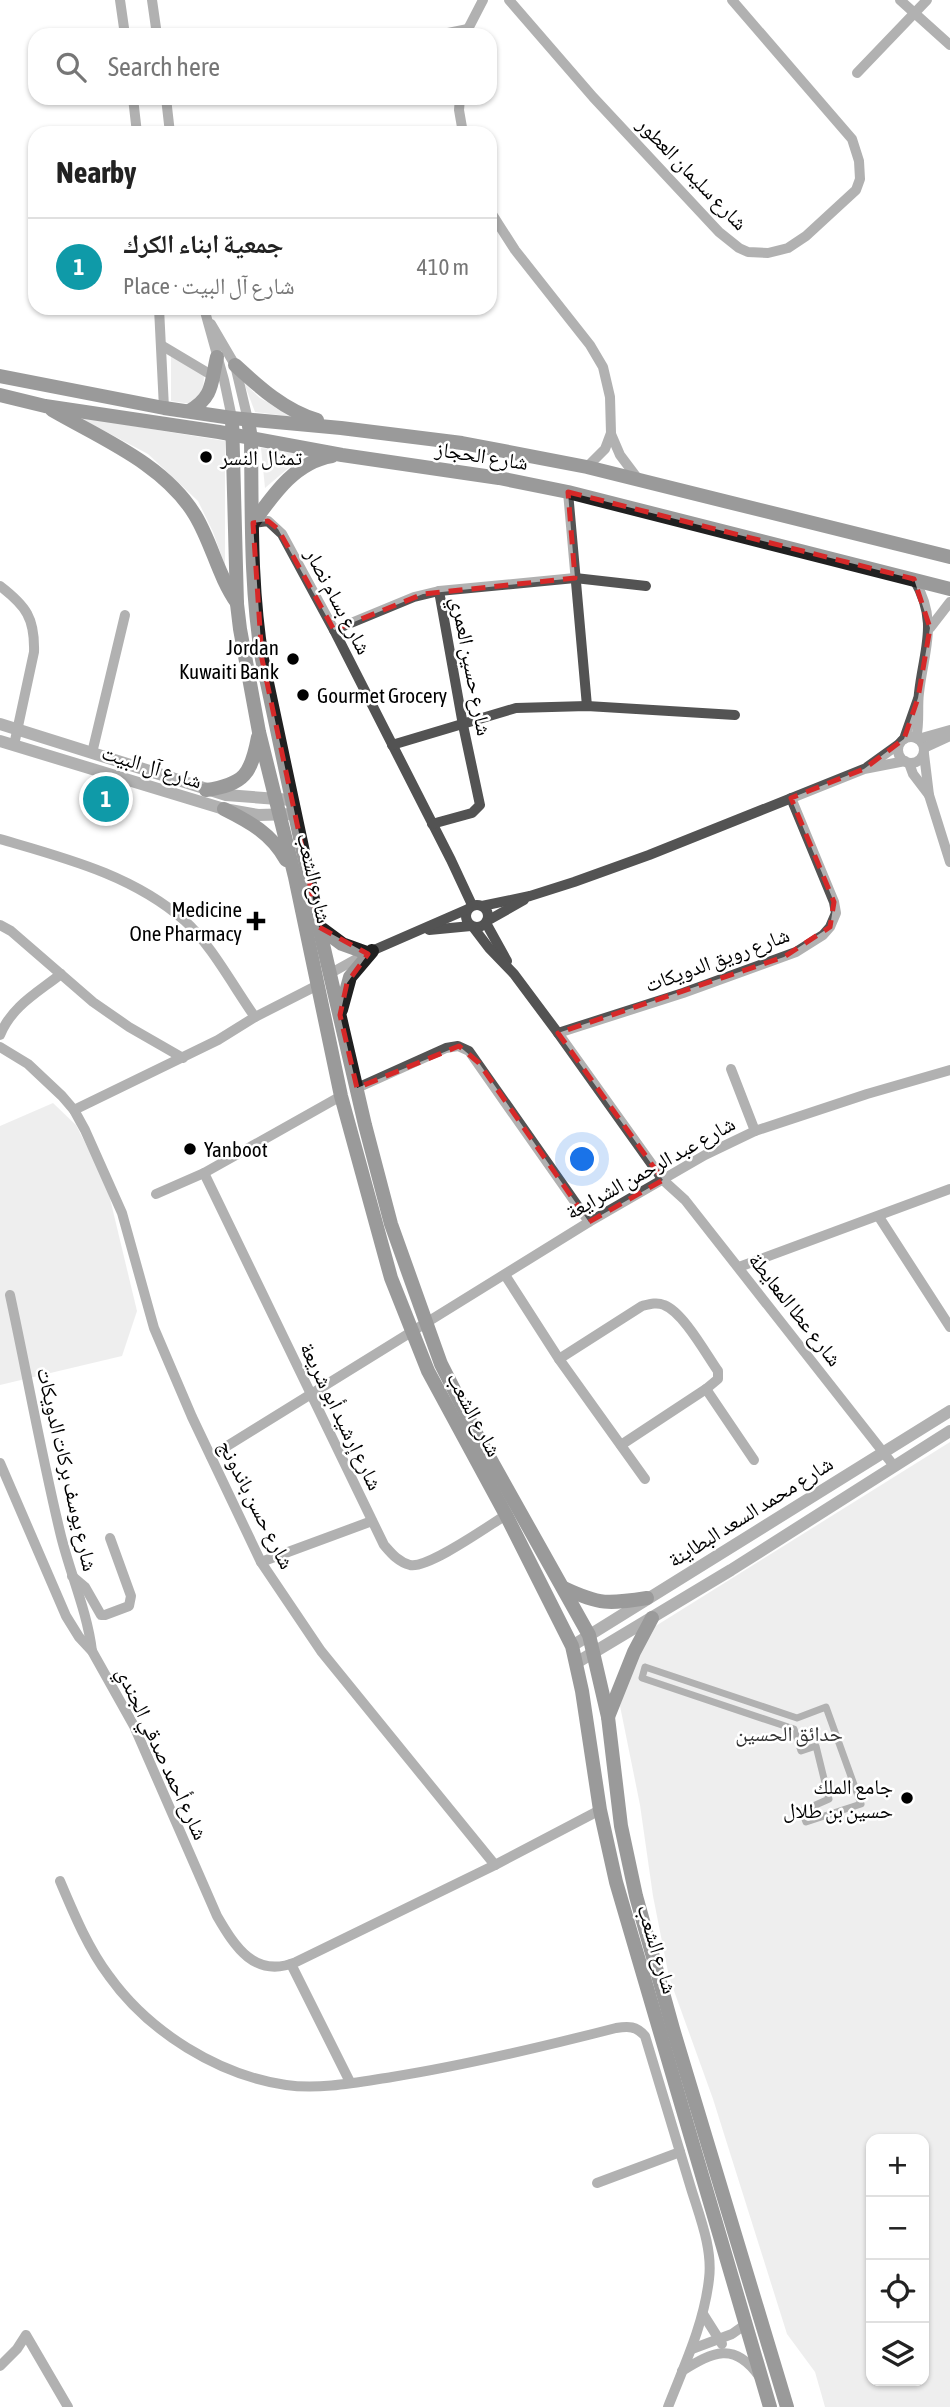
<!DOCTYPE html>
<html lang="en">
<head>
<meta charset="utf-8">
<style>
	body { margin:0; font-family:"Asap Condensed","Noto Naskh Arabic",sans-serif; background:#f2f2f2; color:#222 }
	.controls { position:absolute; right:21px; bottom:21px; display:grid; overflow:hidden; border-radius:14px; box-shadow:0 2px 5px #0004 }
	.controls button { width:63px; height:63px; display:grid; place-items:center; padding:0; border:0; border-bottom:2px solid #e0e0e0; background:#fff; color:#222; font:35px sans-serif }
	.you { position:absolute; left:583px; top:1160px; width:24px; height:24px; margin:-18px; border:5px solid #fff; border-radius:50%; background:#1a73e8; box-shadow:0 0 0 10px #1a73e833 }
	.badge { display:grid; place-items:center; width:46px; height:46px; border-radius:50%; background:#ea580c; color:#fff; font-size:23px; font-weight:700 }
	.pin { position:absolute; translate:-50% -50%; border:4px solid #fff; box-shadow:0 2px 7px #0006 }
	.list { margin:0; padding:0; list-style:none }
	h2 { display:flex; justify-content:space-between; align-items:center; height:91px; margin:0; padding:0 28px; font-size:30px }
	h2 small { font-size:23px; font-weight:400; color:#767676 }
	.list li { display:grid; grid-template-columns:46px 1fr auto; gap:21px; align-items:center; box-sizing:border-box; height:98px; padding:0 28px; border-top:2px solid #e0e0e0 }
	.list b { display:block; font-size:26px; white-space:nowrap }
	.list p { margin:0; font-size:23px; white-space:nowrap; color:#767676 }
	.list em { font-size:23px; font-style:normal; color:#767676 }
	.icon { flex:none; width:38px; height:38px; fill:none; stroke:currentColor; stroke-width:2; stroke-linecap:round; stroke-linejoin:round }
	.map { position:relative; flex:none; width:950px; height:2407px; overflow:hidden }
	.search { position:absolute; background:#fff; box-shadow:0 2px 5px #0004; left:28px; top:28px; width:469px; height:77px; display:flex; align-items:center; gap:18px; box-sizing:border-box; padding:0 24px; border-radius:21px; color:#767676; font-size:26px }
	.panel { position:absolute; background:#fff; box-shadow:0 2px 5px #0004; left:28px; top:126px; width:469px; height:189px; border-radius:21px }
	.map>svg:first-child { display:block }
	.green { fill:#dadada; fill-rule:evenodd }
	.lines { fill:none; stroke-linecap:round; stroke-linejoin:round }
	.pedestrian { stroke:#535353; stroke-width:7 }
	.minor { stroke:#535353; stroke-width:10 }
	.tertiary { stroke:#535353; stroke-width:12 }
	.secondary { stroke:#202020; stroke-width:14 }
	.marked { fill:none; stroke:#d62828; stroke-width:5; stroke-dasharray:14 9; stroke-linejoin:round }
	.poi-dot { fill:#000; stroke:#fff; stroke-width:2.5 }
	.labels { text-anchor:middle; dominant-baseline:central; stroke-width:5; stroke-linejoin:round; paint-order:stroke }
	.street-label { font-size:21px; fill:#000; stroke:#fff }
	.poi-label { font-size:21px; fill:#000; stroke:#fff; text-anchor:start }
	.park-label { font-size:21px; fill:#313131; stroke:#fff }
</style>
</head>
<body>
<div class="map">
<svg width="950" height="2407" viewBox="0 0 950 2407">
	<rect width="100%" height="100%" fill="#fff"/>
	<g class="green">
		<path d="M171,353L204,374C204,387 202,396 191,404L171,401Z"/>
		<path d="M244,383L260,398L294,417L255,412Z"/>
		<path d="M78,417L225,441V566L213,532L198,501L148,454Z"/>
		<path d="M261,448L306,453L265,488Z"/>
		<path d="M53,1103L76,1125L107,1186L137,1311L122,1356L0,1385V1126Z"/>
		<path d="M950,1442V2407H825L815,2372L787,2334L713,2099L669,1977L653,1896L640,1805L620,1706L633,1665L654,1627ZM871,2139H924V2381H871Z"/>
	</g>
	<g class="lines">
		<path class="pedestrian" d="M645,1667L797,1718L826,1707L861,1804L806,1822L802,1811L829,1799L816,1746L801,1751L794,1729L642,1678Z"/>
		<g class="minor">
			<path d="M120,0L125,35"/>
			<path d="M152,0L157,35"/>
			<path d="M509,0L593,97L719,232L739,248L748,252L768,253L788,248L806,236L856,190L860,179L859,161L852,139L732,0"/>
			<path d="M900,0L950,45"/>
			<path d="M438,35L468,29"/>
			<path d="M467,35L468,29L483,0"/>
			<path d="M857,73L927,0"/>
			<path d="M133,98L137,133"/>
			<path d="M166,98L170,133"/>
			<path d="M460,98L459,110L463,133"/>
			<path d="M490,211L515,250L590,345L603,367L610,397L611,433L605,449L587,467"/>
			<path d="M159,308L164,408"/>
			<path d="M204,308L224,380L232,418"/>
			<path d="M211,324L235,365L248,420"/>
			<path d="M161,345L213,376"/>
			<path d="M611,434L620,455L638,479"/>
			<path d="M568,492L587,706"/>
			<path d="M253,523L268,521L282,534L334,630L451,860L472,905"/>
			<path d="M914,579C939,623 924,648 919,693C917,708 920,722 916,738"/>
			<path d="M0,586C26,606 35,618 34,652L14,745"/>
			<path d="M930,628L950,602"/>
			<path d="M334,630L414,597L439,591L575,578L646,586"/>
			<circle cx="911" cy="750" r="13"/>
			<path d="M904,739L918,699"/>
			<path d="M918,739L950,730"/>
			<path d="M392,745L516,708L587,706L735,715"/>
			<path d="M924,748L950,736"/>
			<path d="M92,753L125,615"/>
			<path d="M924,754L929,795L950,862"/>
			<path d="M909,763L913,774L929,795"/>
			<path d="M867,767L899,744"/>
			<path d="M432,824L472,813L480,805L463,725L439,591"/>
			<path d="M0,839C65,858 133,875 185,921C210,943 235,989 255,1017"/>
			<circle cx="477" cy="916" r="11"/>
			<path d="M482,906L530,896L574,882L649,855L864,769L905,761"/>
			<path d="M487,921L524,900"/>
			<path d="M486,923L507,961"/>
			<path d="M0,925L11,931L93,1002L129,1027L183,1058"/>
			<path d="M473,927L489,948L514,974L558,1033L663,1180L685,1200L894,1466"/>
			<path d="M429,930L471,926"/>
			<path d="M331,973L367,953L468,909"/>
			<path d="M558,1033L683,993L796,952L823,935L830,927L836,913L834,902L791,798"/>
			<path d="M0,1035C12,1006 37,993 61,974"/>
			<path d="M0,1047L28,1064L62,1096L74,1110L85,1130L122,1213L154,1328L192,1417L261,1562L321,1651L495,1865"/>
			<path d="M731,1069L755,1131"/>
			<path d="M357,1088L446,1048L458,1046L469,1051L589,1222"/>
			<path d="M74,1110L218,1040L255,1017L316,986"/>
			<path d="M204,1173L384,1545C391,1553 398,1562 410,1565C428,1569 488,1526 506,1515"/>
			<path d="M156,1194L204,1173L341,1096"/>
			<path d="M879,1217L950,1327"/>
			<path d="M739,1267L950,1189"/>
			<path d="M505,1275L559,1359L645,1479"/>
			<path d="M10,1295C27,1374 41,1453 60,1532C69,1571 87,1610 92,1651"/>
			<path d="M559,1359L642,1306C650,1304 657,1302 664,1305C683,1312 706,1354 718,1371V1379L706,1389L621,1445"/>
			<path d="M706,1389L754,1460"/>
			<path d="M211,1456L589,1222L705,1155L755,1131L867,1094L950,1070"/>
			<path d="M0,1463L66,1616L79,1637L92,1651L134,1726L217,1916C235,1947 255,1979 296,1962L495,1865L600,1810"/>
			<path d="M261,1562L372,1521"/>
			<path d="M72,1576L85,1587L101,1615H105L129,1606L131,1596L110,1538"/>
			<path d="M60,1881C74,1914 88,1948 109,1976C149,2032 218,2075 286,2085C320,2090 359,2082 392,2077C468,2065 542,2047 616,2028C629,2026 636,2026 645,2036C660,2085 675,2135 690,2185C699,2215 713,2248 709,2279C704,2324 684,2366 668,2407"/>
			<path d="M291,1964L350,2082"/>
			<path d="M597,2183L680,2152"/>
			<path d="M703,2314L722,2344"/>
			<path d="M692,2349L732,2334L746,2324"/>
			<path d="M0,2366L17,2349L26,2335L68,2407"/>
			<path d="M682,2371C713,2352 734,2341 759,2376"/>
		</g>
		<g class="tertiary">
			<path d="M0,724L226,795L291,800"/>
			<path d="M0,741L224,809L258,815L295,814"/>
			<path d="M572,1646L950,1411"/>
			<path d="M576,1663L731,1570L950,1431"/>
		</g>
		<g class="secondary">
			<path d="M235,365C259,387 284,410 317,420"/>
			<path d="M0,376L164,408L232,418L341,428L462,443L587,467L950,557"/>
			<path d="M0,395L45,406L219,432L342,455L499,478L568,492L950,589"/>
			<path d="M52,410C102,439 164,464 195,515C212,543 218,576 237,603"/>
			<path d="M189,411C214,397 211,382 217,357"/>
			<path d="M232,418L237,604L240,629L259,732L295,877L341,1096L391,1278L428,1371L506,1515L572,1646L582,1691L600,1810L616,1882L770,2407"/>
			<path d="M248,420L251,439C252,513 250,586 262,659L319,927L365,1125L391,1224L441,1364L478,1437L589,1635L608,1717L621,1826L636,1896L673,2029L787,2407"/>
			<path d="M253,523C273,495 295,462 332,456"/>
			<path d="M206,790C245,784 251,774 258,737"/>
			<path d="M224,809C250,822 272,834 286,860"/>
			<path d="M319,927L342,944L367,953"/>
			<path d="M341,1010L350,977L372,951"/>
			<path d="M564,1588C600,1605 608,1604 647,1598"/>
			<path d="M608,1717L634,1652L652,1618"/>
		</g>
	</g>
	<path d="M0 0H950V2407H0ZM568,492L914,579L930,628L918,698L904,739L864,769L791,798L834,902L830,927L784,957L558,1033L663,1180L589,1222L479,1063L459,1046L357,1088L340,1015L347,983L368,954L319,927L262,659L253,523L268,521L278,529L334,630L423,594L575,578Z" fill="#fff" fill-opacity=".55" fill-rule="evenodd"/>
	<path class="marked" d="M568,492L914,579L930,628L918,698L904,739L864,769L791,798L834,902L830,927L784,957L558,1033L663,1180L589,1222L479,1063L459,1046L357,1088L340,1015L347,983L368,954L319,927L262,659L253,523L268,521L278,529L334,630L423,594L575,578Z"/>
	<g class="poi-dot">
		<circle cx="206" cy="457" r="7"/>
		<circle cx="293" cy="659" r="7"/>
		<circle cx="303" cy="695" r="7"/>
		<path d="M252.5 910.5h7v7h7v7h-7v7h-7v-7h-7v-7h7z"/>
		<circle cx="190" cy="1149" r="7"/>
		<circle cx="907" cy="1798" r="7"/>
	</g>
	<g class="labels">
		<g class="street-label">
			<text transform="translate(693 173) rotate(46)">شارع سليمان العطور</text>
			<text transform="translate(482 455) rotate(9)">شارع الحجاز</text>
			<text transform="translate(339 601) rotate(62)">شارع بسام نصار</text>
			<text transform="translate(472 666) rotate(79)">شارع حسين العمري</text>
			<text transform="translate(152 766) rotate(17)">شارع آل البيت</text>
			<text transform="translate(315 878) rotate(77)">شارع الشعب</text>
			<text transform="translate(717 959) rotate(-20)">شارع رويق الدويكات</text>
			<text transform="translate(650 1167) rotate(-29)">شارع عبد الرحمن الشرايعة</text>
			<text transform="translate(796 1309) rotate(52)">شارع عطا المعايطة</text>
			<text transform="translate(475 1414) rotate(62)">شارع الشعب</text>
			<text transform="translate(342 1416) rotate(64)">شارع إرشيد أبو شريعة</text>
			<text transform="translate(68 1469) rotate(77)">شارع يوسف بركات الدويكات</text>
			<text transform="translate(257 1504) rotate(63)">شارع حسن باندونج</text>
			<text transform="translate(750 1511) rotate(-32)">شارع محمد السعد البطاينة</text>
			<text transform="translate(163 1753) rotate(65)">شارع أحمد صدقي الجندي</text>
			<text transform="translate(658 1949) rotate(73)">شارع الشعب</text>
		</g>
		<g class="poi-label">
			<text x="220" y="457">تمثال النسر</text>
			<text x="279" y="647" text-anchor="end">Jordan<tspan x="279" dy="24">Kuwaiti Bank</tspan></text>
			<text x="317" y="695">Gourmet Grocery</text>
			<text x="242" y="909" text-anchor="end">Medicine<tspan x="242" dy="24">One Pharmacy</tspan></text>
			<text x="204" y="1149">Yanboot</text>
			<text x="893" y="1786" text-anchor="end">جامع الملك<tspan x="893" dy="24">حسين بن طلال</tspan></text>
		</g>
		<g class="park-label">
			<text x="789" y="1733">حدائق الحسين</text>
		</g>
	</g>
</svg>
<div class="controls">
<button>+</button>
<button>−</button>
<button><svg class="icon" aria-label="locate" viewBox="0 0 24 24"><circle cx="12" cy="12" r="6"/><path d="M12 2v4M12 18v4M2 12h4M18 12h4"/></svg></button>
<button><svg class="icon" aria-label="layers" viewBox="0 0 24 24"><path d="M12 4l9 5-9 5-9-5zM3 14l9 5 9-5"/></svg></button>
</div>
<div class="you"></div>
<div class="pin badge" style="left:106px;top:799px;background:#0f9aa8">1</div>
<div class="search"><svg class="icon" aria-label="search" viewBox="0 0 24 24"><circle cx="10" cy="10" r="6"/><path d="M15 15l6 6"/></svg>Search here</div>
<section class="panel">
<h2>Nearby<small></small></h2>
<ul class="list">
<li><span class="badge" style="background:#0f9aa8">1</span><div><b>جمعية ابناء الكرك</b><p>Place · شارع آل البيت</p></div><em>410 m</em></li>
</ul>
</section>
</div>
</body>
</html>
